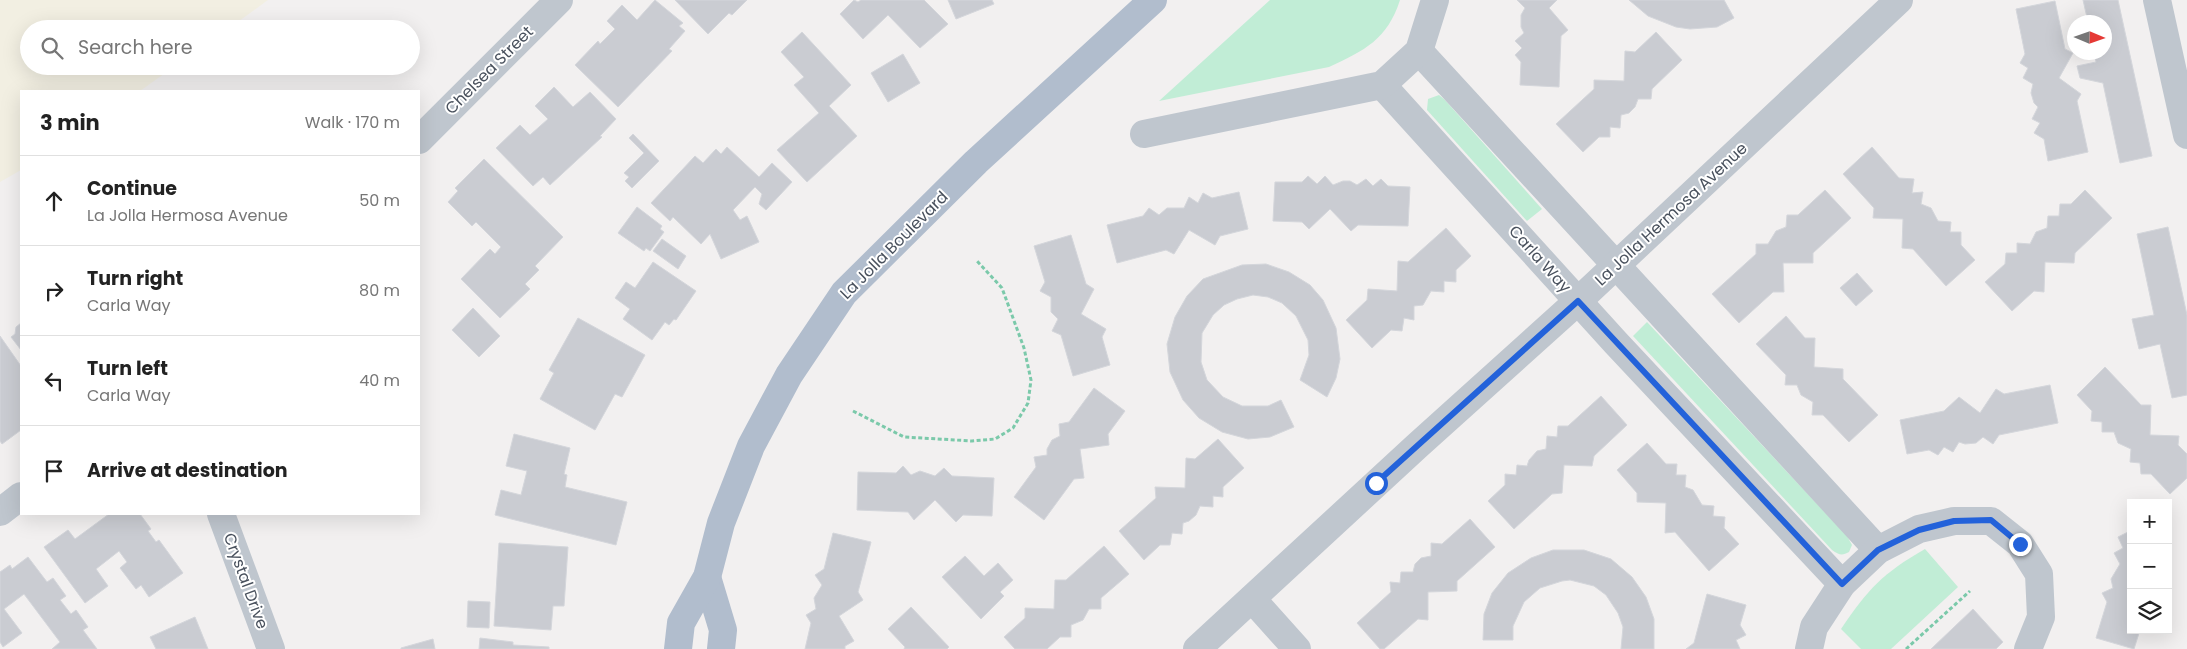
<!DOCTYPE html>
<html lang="en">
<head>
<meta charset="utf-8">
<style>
	body { margin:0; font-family:Poppins,sans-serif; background:#f6f6f6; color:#222 }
	.controls { position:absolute; right:15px; bottom:15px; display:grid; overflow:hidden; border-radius:0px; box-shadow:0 5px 20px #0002 }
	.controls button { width:45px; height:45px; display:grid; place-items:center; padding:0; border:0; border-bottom:1px solid #e0e0e0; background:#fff; color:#222; font:25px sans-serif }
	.compass { position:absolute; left:2067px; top:15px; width:45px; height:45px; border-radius:50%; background:#fff; box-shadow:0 5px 20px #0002; rotate:92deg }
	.stop { position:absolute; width:15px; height:15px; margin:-11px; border:4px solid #2362da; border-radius:50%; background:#fff }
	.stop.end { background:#2362da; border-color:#fff; box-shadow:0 1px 5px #0008 }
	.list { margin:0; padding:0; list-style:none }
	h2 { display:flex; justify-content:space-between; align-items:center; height:65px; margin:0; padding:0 20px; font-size:21px }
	h2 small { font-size:16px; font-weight:400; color:#767676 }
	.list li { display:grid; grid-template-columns:32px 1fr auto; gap:15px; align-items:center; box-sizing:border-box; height:90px; padding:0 20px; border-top:1px solid #e0e0e0 }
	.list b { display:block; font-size:19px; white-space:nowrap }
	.list p { margin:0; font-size:16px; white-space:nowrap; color:#767676 }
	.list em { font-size:16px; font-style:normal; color:#767676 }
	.icon { flex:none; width:28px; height:28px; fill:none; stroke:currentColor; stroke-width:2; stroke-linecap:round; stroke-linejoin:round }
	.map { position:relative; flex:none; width:2187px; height:649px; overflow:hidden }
	.search { position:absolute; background:#fff; box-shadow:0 5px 20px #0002; left:20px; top:20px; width:400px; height:55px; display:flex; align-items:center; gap:12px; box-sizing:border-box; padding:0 18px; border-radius:28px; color:#767676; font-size:19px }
	.panel { position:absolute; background:#fff; box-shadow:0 5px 20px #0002; left:20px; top:90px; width:400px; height:425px; border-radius:0px }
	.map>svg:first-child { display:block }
	.green { fill:#c1edd6 }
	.sand { fill:#f2efe2 }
	.building { fill:#caccd2; stroke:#d4d6db }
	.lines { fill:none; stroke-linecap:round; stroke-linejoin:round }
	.path { stroke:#7bc9aa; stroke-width:3; stroke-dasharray:4 2.5; stroke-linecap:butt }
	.minor { stroke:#bfc6ce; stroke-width:28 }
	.major { stroke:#b1bdcd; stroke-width:28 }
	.route { stroke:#2362da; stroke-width:6 }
	.labels { text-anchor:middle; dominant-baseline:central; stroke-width:4; stroke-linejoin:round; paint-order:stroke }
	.street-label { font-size:16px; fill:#49515d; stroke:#fff }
</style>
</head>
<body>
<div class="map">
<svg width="2187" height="649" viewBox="0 0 2187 649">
	<rect width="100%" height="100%" fill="#f2f0f0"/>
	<g class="green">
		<path d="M1270,0H1400C1387,40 1365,50 1329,67L1159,101Z"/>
		<path d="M1439,95L1445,100L1542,209L1527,221L1427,110L1428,99Z"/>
		<path d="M1647,322L1847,536L1852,545L1849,552C1842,556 1839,555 1832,550L1633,336Z"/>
		<path d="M1925,549L1958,587L1891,649H1861L1841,629C1868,589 1883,573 1925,549Z"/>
	</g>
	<path class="sand" d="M0,0H268L228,29H29V66H175L140,91H21V170L0,182Z"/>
	<g class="building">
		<path d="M655,0L683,23L679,26L685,31L669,49L672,51L618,107L575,65L598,41L600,44L615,29L607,21L622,5L637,20Z"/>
		<path d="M675,0H747L732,15L729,13L708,34Z"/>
		<path d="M854,0L858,2L861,0H924L948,24L920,48L888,15L863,39L840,14Z"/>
		<path d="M948,0H992L994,4L956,19Z"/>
		<path d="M1517,0H1557L1549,8L1568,30L1561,36L1559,87L1520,85L1521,62L1515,55L1522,48L1515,41L1524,33L1521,27V15L1525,8Z"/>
		<path d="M1629,0H1724L1734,18L1717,27L1690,29L1676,27L1648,16Z"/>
		<path d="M2083,0H2118L2152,156L2120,163L2103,83L2080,78L2077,66L2096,62L2094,52H2104V22H2088Z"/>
		<path d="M2055,1L2065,49L2073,53L2059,78L2081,94L2077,101L2088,152L2048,161L2044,139L2034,133L2040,123L2032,119L2038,107L2034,103L2031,93L2033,84L2023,78L2028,68L2020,63L2025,54L2016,9Z"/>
		<path d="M802,32L851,85L829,106L857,136L807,182L777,150L819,113L794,85L804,77L781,52Z"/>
		<path d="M1656,32L1682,60L1652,89L1651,99H1638L1635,107L1629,113L1621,115L1620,128L1610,127V137H1599L1583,152L1556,124L1594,89V80L1624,81L1625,51L1635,52Z"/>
		<path d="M903,54L920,83L888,102L871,73Z"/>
		<path d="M554,87L573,107L590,92L616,119L600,136L602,137L550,185L543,177L533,186L496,148L520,125L530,135L548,119L535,106Z"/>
		<path d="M633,134L659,161L632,188L625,181L629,177L624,173L644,153L629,138Z"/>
		<path d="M727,147L759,177L772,163L792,182L766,210L759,204L762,194L755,187L733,210L740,220L747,216L759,242L721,259L710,234L701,244L673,217L670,221L651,203L695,156L703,163L716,149L721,154Z"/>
		<path d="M1872,147L1899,178L1914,179L1912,193L1923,192L1921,204L1931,208L1938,221L1951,222L1950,232H1961V245L1975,260L1946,286L1913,249L1902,248L1903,219L1873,218L1874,208L1843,174Z"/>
		<path d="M484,159L563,237L535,266L539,270L525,284L530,289L500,318L461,279L490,249L495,254L501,247L476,222L472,226L448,202L458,191L455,188Z"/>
		<path d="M1308,176L1317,184L1325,176L1333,185L1343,181H1350L1357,185L1366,179L1373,186L1381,179L1388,186L1410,187L1408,226L1358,225L1351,231L1330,209L1309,229L1302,222L1273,221L1275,182H1302Z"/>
		<path d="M1825,190L1851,218L1813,253V263H1783L1784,292H1773L1739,323L1712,294L1756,254V244H1768L1776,231L1786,227L1787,215H1798Z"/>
		<path d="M2085,190L2112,218L2075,253L2074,263L2045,262L2044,292L2034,291L2012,311L1985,282L2005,264L2006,253H2017V243L2030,244L2036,232L2047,228L2048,216H2059L2060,204H2071Z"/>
		<path d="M1239,192L1248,229L1220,236L1215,245L1189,230L1174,254L1166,250L1117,263L1107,225L1143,216L1149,208L1159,215L1167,208H1184L1189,197L1198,203L1203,193L1212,198Z"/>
		<path d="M637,207L662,226L660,229L664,232L650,251L646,248L644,251L618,233Z"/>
		<path d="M2168,227L2187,315V395L2172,398L2160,344L2139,349L2132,319L2154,315L2137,234Z"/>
		<path d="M1446,228L1471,256L1456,270V282L1444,281V292L1431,291L1423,305L1414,306V320L1404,318L1402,331L1391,330L1372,348L1346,320L1367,300L1368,289L1397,291L1398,261L1408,262Z"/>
		<path d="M1071,235L1086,284L1094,289L1081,314L1106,329L1102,337L1110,365L1073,376L1061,335L1052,331L1058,319L1051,312V297L1040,291L1045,282L1034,246Z"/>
		<path d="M662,239L686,256L678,269L653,251Z"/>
		<path d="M653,262L696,291L676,320L674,319L669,325L665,322L652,340L623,319L630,309L615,298L626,282L635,288Z"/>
		<path d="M1266,264L1289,272L1310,285L1323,300L1336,328L1340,359L1336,378L1327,397L1300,380L1309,355L1308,340L1296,316L1282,303L1268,297L1253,295L1237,299L1224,305L1213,315L1202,333L1201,362L1207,380L1223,397L1242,406H1268L1281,400L1294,427L1270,437L1248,439L1222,432L1199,418L1183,400L1170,372L1167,344L1175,317L1187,296L1203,279L1242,265Z"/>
		<path d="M1857,273L1873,291L1856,306L1840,288Z"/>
		<path d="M473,308L500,336L479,357L452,330Z"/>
		<path d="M1786,316L1805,338H1815L1814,367L1843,369V379L1878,415L1849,442L1823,415H1812L1813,402L1801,395L1797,385H1785L1786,375L1756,344Z"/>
		<path d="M578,318L645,355L622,397L615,394L595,430L540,399L554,373L549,370Z"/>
		<path d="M21,323V350L11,337L15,334L16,327Z"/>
		<path d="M0,336L21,366V430L2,444L0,441Z"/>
		<path d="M2105,367L2141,405H2151L2150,435L2179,436L2178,445L2187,454V478L2170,494L2151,474H2141L2140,463L2130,462L2131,449L2118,443L2114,432H2102V422L2091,421L2092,411L2077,395Z"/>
		<path d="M2050,385L2058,423L1999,435L1993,444L1983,437L1976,443L1965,444L1959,442L1953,452L1944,447L1938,455L1929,450L1907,454L1900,420L1944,411L1959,397L1980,413L1996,389L2004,394Z"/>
		<path d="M1094,388L1125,411L1108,434L1109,445L1080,449L1084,478L1074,479L1044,520L1014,497L1036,467L1034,457L1047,455V449L1052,440L1060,436L1059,424L1069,422Z"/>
		<path d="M1601,396L1627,425L1594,456L1592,466L1564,465L1562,493L1552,494L1514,529L1488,501L1505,485V474L1516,475L1517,465L1527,466L1529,460L1537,451L1546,449L1547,436L1557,437L1558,426H1568Z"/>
		<path d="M514,434L570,448L564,474L567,475L565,487L627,502L616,545L495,515L501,490L521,495L527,471L506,466Z"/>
		<path d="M1218,439L1244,468L1223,487V497L1213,496V507L1200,506L1196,515L1189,521L1183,523L1182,534L1172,533L1170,545H1160L1144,560L1119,531L1156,498L1155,487L1185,488L1186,458L1195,459Z"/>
		<path d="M1647,443L1666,464H1677L1676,475H1686L1685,487L1693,490L1702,505L1714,506L1713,516L1725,517L1724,528L1739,544L1709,571L1675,532L1665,533L1666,503L1637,502V493L1617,470Z"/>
		<path d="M903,466L911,475L920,471L935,476L944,468L952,476L994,478L992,516L963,515L956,522L935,500L914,520L908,512L857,510L858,472L896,473Z"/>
		<path d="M109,514H140L151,529L148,531L156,542L159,540L183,573L149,597L141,585L136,589L120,568L127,562L119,551L96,569L108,586L85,603L44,547L68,530L75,539Z"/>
		<path d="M1470,519L1495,547L1457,581V591L1428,592V620L1418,619L1384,649H1380L1357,623L1391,592L1390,582L1400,583L1401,572H1413L1415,564L1421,558L1431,556V543L1442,544Z"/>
		<path d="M2131,525V630H2140L2134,649L2096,638L2107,602L2102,593L2113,588L2111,579L2120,564L2114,553L2123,548L2118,537L2128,532Z"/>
		<path d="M833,533L871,542L858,592L863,600L839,616L854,641L845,646V649H805L811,623L806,615L816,609L814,598L822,585L815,575L824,569Z"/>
		<path d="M499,543L568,547L564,606H553L551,630L494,626Z"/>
		<path d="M1104,546L1129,574L1101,598V609H1089L1083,620L1071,625V637H1060L1047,649H1015L1004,637L1025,618V608L1054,609L1055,580H1066Z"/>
		<path d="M1553,550H1584L1611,559L1632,577L1646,597L1654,619V649H1621L1623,627L1618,613L1606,595L1594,586L1570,580L1562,581L1540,588L1524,602L1513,626V640H1483L1484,614L1492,593L1508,573L1531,558Z"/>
		<path d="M965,556L984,576L998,563L1013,580L1000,592L1004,596L981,619L942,577Z"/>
		<path d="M28,557L47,582L53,578L66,596L60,600L71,614L76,610L88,627L83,630L97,649H52L60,642L24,594L4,609L22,633L3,647L0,642V572L10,565L12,569Z"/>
		<path d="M1707,594L1746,605L1740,625L1746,635L1736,640L1740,649H1686L1694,643Z"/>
		<path d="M468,601L490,602L489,628L467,627Z"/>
		<path d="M911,607L949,647L947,649H904L905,647L888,629Z"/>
		<path d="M1973,609L2003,642L1996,649H1931Z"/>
		<path d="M195,617L208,649H156L150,637Z"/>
		<path d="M480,638L513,642V645L549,647V649H479Z"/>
		<path d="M433,639L435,649H401V648Z"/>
	</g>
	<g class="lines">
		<g class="path">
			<path d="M853,411L904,437L972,441L995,439L1013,428L1028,403L1031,380L1024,348L1002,288L977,261"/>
			<path d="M1906,649L1970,591"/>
		</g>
		<g class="minor">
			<path d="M2157,0L2187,135"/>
			<path d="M1419,51L1878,550"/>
			<path d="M1382,85L1616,343L1842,584"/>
			<path d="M1144,134L1382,85L1419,51L1435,0"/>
			<path d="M419,140L559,0"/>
			<path d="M0,512L21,496"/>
			<path d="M221,514L271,649"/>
			<path d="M1252,599L1297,649"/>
			<path d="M1197,649L1417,446L1578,301L1899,0"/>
			<path d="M1809,649L1814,627L1842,584L1878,550L1919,529L1954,521H1991L2020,544L2039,574L2041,617L2028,649"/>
		</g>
		<g class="major">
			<path d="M707,577L723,630L721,649"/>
			<path d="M678,649L681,623L707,577L721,523L751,446L789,375L844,293L976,162L1153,0"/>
		</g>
	</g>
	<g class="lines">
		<path class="route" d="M1376,483L1578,301L1842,584L1878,550L1919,530L1954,521L1991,520L2020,544"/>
	</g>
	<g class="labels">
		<g class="street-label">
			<text transform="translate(489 70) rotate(-45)">Chelsea Street</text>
			<text transform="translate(1671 214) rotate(-43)">La Jolla Hermosa Avenue</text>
			<text transform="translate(894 245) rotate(-45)">La Jolla Boulevard</text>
			<text transform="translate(1540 259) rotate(48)">Carla Way</text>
			<text transform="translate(246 581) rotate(70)">Crystal Drive</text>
		</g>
	</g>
</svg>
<div class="controls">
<button>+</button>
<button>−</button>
<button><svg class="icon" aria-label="layers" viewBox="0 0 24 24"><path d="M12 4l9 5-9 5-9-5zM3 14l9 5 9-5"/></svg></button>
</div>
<svg class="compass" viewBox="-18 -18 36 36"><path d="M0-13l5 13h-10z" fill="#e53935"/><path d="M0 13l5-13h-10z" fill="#767676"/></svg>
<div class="stop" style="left:1376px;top:483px"></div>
<div class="stop end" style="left:2020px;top:544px"></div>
<div class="search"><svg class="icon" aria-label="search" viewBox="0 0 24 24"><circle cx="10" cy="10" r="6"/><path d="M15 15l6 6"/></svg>Search here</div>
<section class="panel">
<h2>3 min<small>Walk · 170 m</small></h2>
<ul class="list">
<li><svg class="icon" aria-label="ahead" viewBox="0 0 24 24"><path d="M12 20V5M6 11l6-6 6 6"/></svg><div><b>Continue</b><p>La Jolla Hermosa Avenue</p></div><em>50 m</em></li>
<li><svg class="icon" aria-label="right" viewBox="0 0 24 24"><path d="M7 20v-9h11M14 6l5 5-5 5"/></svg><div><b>Turn right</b><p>Carla Way</p></div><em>80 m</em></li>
<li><svg class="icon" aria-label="left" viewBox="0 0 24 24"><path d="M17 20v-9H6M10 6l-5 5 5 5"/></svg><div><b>Turn left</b><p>Carla Way</p></div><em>40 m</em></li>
<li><svg class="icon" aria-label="arrive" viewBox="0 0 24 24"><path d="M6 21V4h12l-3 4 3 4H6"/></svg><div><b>Arrive at destination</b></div></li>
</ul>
</section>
</div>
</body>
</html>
